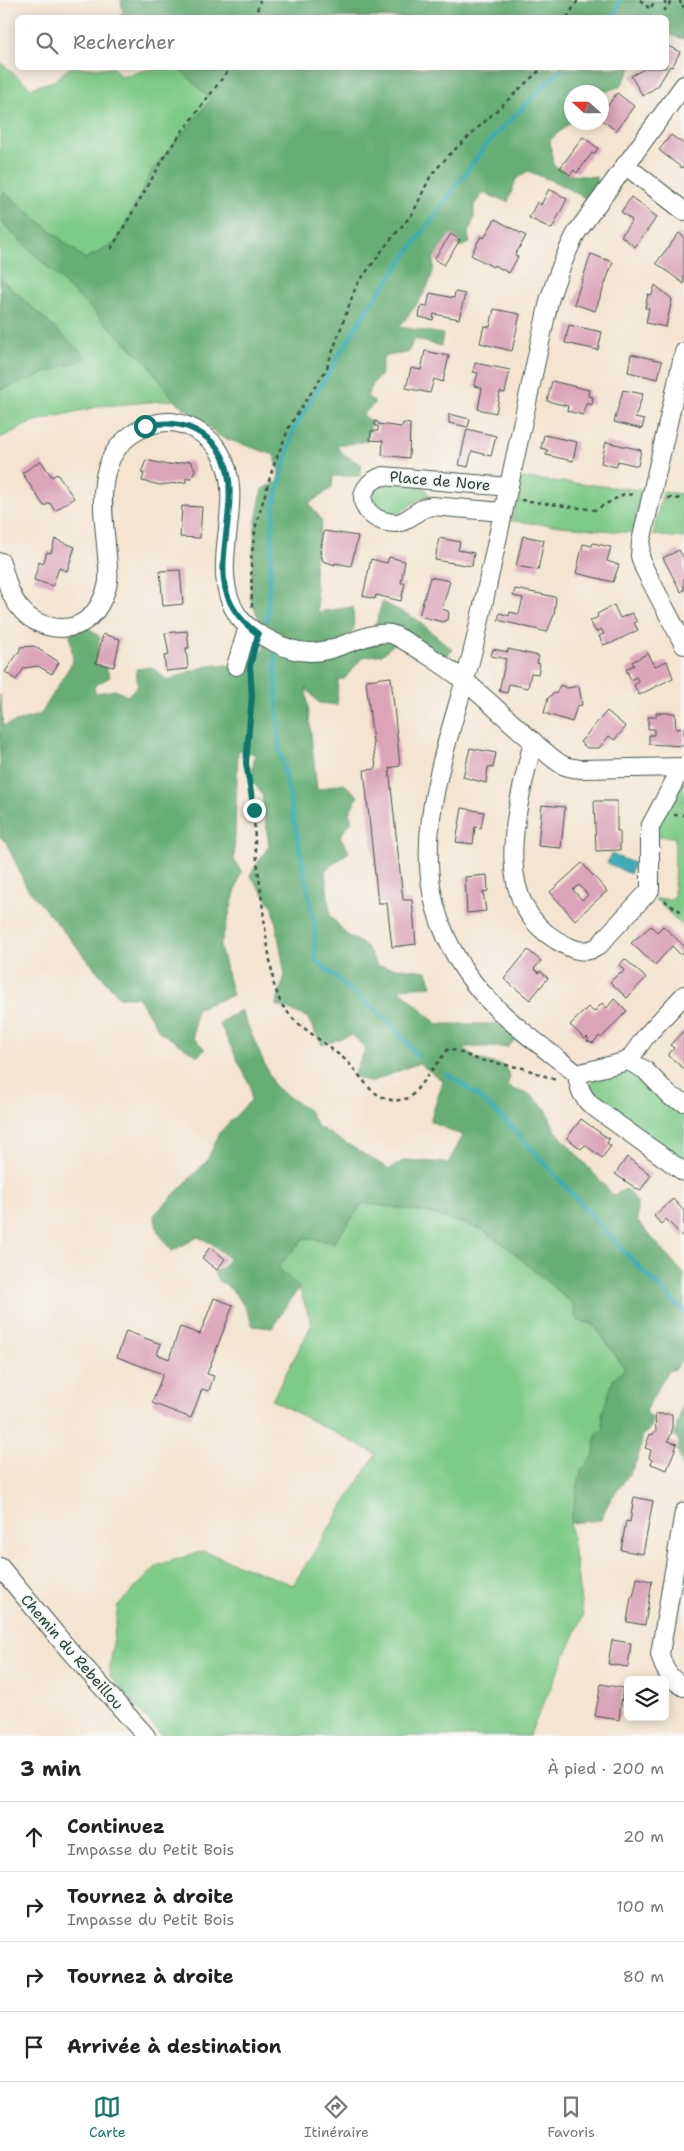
<!DOCTYPE html>
<html lang="fr">
<head>
<meta charset="utf-8">
<style>
	body { margin:0; font-family:"Shantell Sans",sans-serif; background:#f6f6f6; color:#222 }
	.controls { position:absolute; right:15px; bottom:15px; display:grid; overflow:hidden; border-radius:8px; box-shadow:0 2px 12px #0003 }
	.controls button { width:45px; height:45px; display:grid; place-items:center; padding:0; border:0; border-bottom:1px solid #e0e0e0; background:#fff; color:#222; font:25px sans-serif }
	.compass { position:absolute; left:564px; top:85px; width:45px; height:45px; border-radius:50%; background:#fff; box-shadow:0 2px 12px #0003; rotate:291deg }
	.stop { position:absolute; width:15px; height:15px; margin:-11px; border:4px solid #0f766e; border-radius:50%; background:#fff }
	.stop.end { background:#0f766e; border-color:#fff; box-shadow:0 1px 5px #0008 }
	.list { margin:0; padding:0; list-style:none }
	h2 { display:flex; justify-content:space-between; align-items:center; height:65px; margin:0; padding:0 20px; font-size:21px }
	h2 small { font-size:16px; font-weight:400; color:#767676 }
	.list li { display:grid; grid-template-columns:32px 1fr auto; gap:15px; align-items:center; box-sizing:border-box; height:70px; padding:0 20px; border-top:1px solid #e0e0e0 }
	.list b { display:block; font-size:19px; white-space:nowrap }
	.list p { margin:0; font-size:16px; white-space:nowrap; color:#767676 }
	.list em { font-size:16px; font-style:normal; color:#767676 }
	.icon { flex:none; width:28px; height:28px; fill:none; stroke:currentColor; stroke-width:2; stroke-linecap:round; stroke-linejoin:round }
	.map { position:relative; flex:none; width:684px; height:1736px; overflow:hidden }
	.search { position:absolute; background:#fff; box-shadow:0 2px 12px #0003; left:15px; right:15px; top:15px; height:55px; display:flex; align-items:center; gap:12px; box-sizing:border-box; padding:0 18px; border-radius:8px; color:#767676; font-size:19px }
	.sheet { height:345px; background:#fff }
	nav { display:flex; justify-content:space-around; align-items:center; box-sizing:border-box; height:70px; border-top:1px solid #e0e0e0; background:#fff; font-size:14px; color:#767676 }
	nav a { display:grid; justify-items:center; gap:2px }
	nav .on { color:#0f766e }
	.map>svg:first-child { display:block }
	.green { fill:#7eca88; stroke:#4e845e }
	.forest { fill:#66ae74; stroke:#427654 }
	.water { fill:#3bacb5; stroke:#2d7474 }
	.lines { fill:none; stroke-linecap:round; stroke-linejoin:round }
	.stream { stroke:#3bacb5; stroke-width:4.5 }
	.building { fill:#dba4b9; fill-rule:evenodd }
	.minor-casing { stroke:#3f564b; stroke-width:20 }
	.path { stroke:#3f564b; stroke-width:2.5; stroke-dasharray:4 4; stroke-linecap:butt }
	.minor { stroke:#fff; stroke-width:18 }
	.route { stroke:#0f766e; stroke-width:6 }
	.labels { text-anchor:middle; dominant-baseline:central; stroke-width:4; stroke-linejoin:round; paint-order:stroke }
	.street-label { font-size:15px; fill:#1f3d34; stroke:#f6f6f2 }
</style>
</head>
<body>
<div class="map">
<svg width="684" height="1736" viewBox="0 0 684 1736">
	<rect width="100%" height="100%" fill="#f6f6f2"/>
	<filter id="ink" filterUnits="userSpaceOnUse"><feTurbulence type="fractalNoise" baseFrequency=".02" numOctaves="2"/><feDisplacementMap in="SourceGraphic" scale="10" xChannelSelector="R" yChannelSelector="G"/><feConvolveMatrix kernelMatrix="1 2 1 2 8 2 1 2 1" color-interpolation-filters="sRGB"/></filter>
	<filter id="wash" filterUnits="userSpaceOnUse"><feTurbulence type="fractalNoise" baseFrequency=".0096" numOctaves="4" result="noise"/><feDisplacementMap in="SourceGraphic" scale="20" xChannelSelector="R" yChannelSelector="G"/><feGaussianBlur stdDeviation="1.12" result="paint"/><feColorMatrix in="noise" values="0 0 0 0 0 0 0 0 0 0 0 0 0 0 0 0 0 1.4 0 .05"/><feComposite in="paint" operator="in"/></filter>
	<g filter="url(#wash)">
		<rect width="100%" height="100%" fill="#f4e4d0"/>
		<g class="green">
			<path d="M0,62L31,88L54,81L69,68H114L120,77L153,68H179L211,100L153,169L117,243L85,259L5,193L0,199Z"/>
			<path d="M0,221L148,364L174,400L101,406L35,421L0,438V390L86,357L0,278Z"/>
			<path d="M521,478L642,490L633,533L511,521Z"/>
			<path d="M380,483L423,486L431,497L419,499L400,513L379,511L374,508L370,494Z"/>
			<path d="M663,492L684,494V538L653,535Z"/>
			<path d="M684,779V927L655,899H674L675,837L656,836V826Z"/>
			<path d="M619,1070L634,1073L684,1118V1163L591,1095V1083L595,1078Z"/>
			<path d="M363,1203L426,1212L481,1229L507,1247L573,1304L576,1320L593,1324L625,1369L602,1414L604,1429L596,1434L594,1456L581,1471L570,1523L583,1616L529,1736H162L109,1675L118,1605L158,1565L203,1551L293,1585L376,1454L272,1400L312,1324L299,1288L277,1268L304,1238L334,1242Z"/>
		</g>
		<g class="forest">
			<path d="M121,0H684V39L667,34L666,18L118,17L123,12Z"/>
			<path d="M179,68H631L621,86L602,93L572,92L571,122L550,140L553,165L571,175L596,177L598,187L585,198L557,183L528,171L516,179L508,202L483,193L474,205V218L468,234L470,243L459,247L450,233L433,259C438,280 412,311 399,327L443,334L441,346L414,339L408,353L384,356L380,377L376,379L367,396L375,403L363,415L371,421L367,441L336,446L345,455L362,465L360,476H333L332,488L309,503L322,521L314,565L318,612L353,607L354,628L343,653L371,642L382,602L416,619L453,650L445,657L397,641L383,654L363,657L344,679L338,680L337,705L319,703L306,688L317,790L343,783L358,796L349,813L352,821L340,836L349,852L325,870L330,915L346,934L367,947L377,966L427,971L432,986L398,988L437,1024H506L521,1034L508,1047H463L476,1059L503,1065L510,1076L507,1087L531,1095L546,1109L555,1130L613,1195L626,1189L637,1202V1221L684,1274V1355L676,1369L668,1371L645,1411L652,1418L650,1429L642,1436C641,1474 610,1489 601,1520L570,1523L581,1471L594,1456L596,1434L604,1429L602,1414L614,1378L625,1369L594,1324L576,1320L573,1304L507,1247L481,1229L426,1212L363,1203L334,1242L304,1238L278,1267L299,1288L272,1328L253,1326C245,1307 237,1289 218,1281L214,1272L221,1269L229,1259L211,1243L198,1237L172,1251L158,1232L154,1215L207,1161L220,1132L251,1100L250,1085L219,1023L241,1010L274,1086L310,1112L317,1126L389,1169L405,1160L448,1163L463,1136L430,1121L443,1081L419,1063L371,1082L353,1076L366,1048L352,1035L322,1045L307,1017L276,1005L285,975L273,907L250,875L269,846L262,794L251,779L255,754L238,750L234,860L241,871L220,947L233,995L196,1009L193,1037L205,1049L198,1056L160,1032L138,997H119L27,888L6,842L0,837V695L3,726L41,714L73,661L70,633L89,628L100,637L95,664L106,668L110,677L94,686L95,693L116,690L127,696L138,686L136,669L152,667L168,681C194,669 214,660 243,668L264,649L262,626L250,598L255,527L262,489L278,482L279,470L274,455L221,437L174,400L148,364L0,221V199L4,192L85,259L116,243L153,169L211,100Z"/>
			<path d="M0,278L86,357V358L0,390Z"/>
			<path d="M684,1396V1473L678,1452L679,1441L675,1435Z"/>
		</g>
		<path class="water" d="M611,854L634,863L630,874L607,863Z"/>
		<g class="lines">
			<g class="stream">
				<path d="M611,18L616,12L620,0"/>
				<path d="M267,621L274,505L294,429L368,308L484,147L562,68"/>
				<path d="M275,656L279,746L315,925V960L389,1022L418,1056"/>
				<path d="M447,1074C492,1102 528,1144 563,1184C602,1227 641,1272 684,1311"/>
			</g>
		</g>
		<g id="blocks">
			<g class="building">
				<path d="M666,45L680,52L672,67L670,66L658,86L643,96L631,76L646,68H666Z"/>
				<path d="M617,93L634,106L616,131L602,120V110L603,108L605,109Z"/>
				<path d="M671,135L684,144V165L682,168L659,150Z"/>
				<path d="M583,137L598,148L594,154L592,153L577,173L574,170L570,175L560,168Z"/>
				<path d="M549,189L567,199L552,229L529,218L537,202L541,205Z"/>
				<path d="M631,197L657,217L635,247L621,236L632,220L621,212Z"/>
				<path d="M495,219L526,236L515,255L518,257L509,273L494,265L493,267L471,255L481,236L484,238Z"/>
				<path d="M679,233L684,237V284L656,263Z"/>
				<path d="M451,234L460,240L444,265L434,259Z"/>
				<path d="M591,254L613,262L595,311L574,304Z"/>
				<path d="M655,285L672,299L666,327L646,323L649,308H645L648,294L652,295Z"/>
				<path d="M455,292L465,294L459,319L434,314L433,320L419,317L421,306L427,307L430,293L454,298Z"/>
				<path d="M494,309L520,314L512,351L480,343L484,326L490,327Z"/>
				<path d="M569,325L602,332L598,350L565,343Z"/>
				<path d="M425,351L449,356L443,382L434,379L430,393L406,388L411,368L421,370Z"/>
				<path d="M631,354L662,361L658,379L628,372Z"/>
				<path d="M475,363L510,370L505,393L500,392L496,413L478,409L482,388L474,386L478,373L473,372Z"/>
				<path d="M552,381L589,390L588,396L593,397L592,405L586,403L583,415L567,411L568,406L547,401Z"/>
				<path d="M623,390L643,394L635,418L644,420L642,429L614,422Z"/>
				<path d="M449,414L470,419L468,427L449,423Z"/>
				<path d="M375,421L378,422V424L402,427L403,423L410,424L409,458L382,455L383,441L370,440L371,431H378V426H375Z"/>
				<path d="M467,429L496,436L491,456L472,451L468,467L459,465Z"/>
				<path d="M544,435L577,442L573,461L546,455L548,450L541,448Z"/>
				<path d="M606,442L641,450L638,466L618,461L616,467L601,463Z"/>
				<path d="M146,460L168,465L190,461L195,469L192,478H186V482L160,485L142,481L144,473H141Z"/>
				<path d="M41,461L52,477L57,474L74,498L55,511L50,503L44,506L22,473Z"/>
				<path d="M182,506L202,507L200,538L180,537Z"/>
				<path d="M324,531L358,536L351,566L335,563V565L323,561L320,552Z"/>
				<path d="M523,536L544,540L538,570L516,566Z"/>
				<path d="M439,538L460,542L458,550L474,553L472,566L435,560Z"/>
				<path d="M55,539L75,547L67,571L59,568L53,586L34,580L39,562L43,564L47,552L51,553Z"/>
				<path d="M593,543L611,547L607,561L619,565L613,582L576,573L583,544L592,546Z"/>
				<path d="M679,550L684,559V590L681,592L663,558Z"/>
				<path d="M389,557L405,561L401,583H405L401,601L376,595L375,599L363,596L371,559L387,563Z"/>
				<path d="M180,570L183,604L163,606L160,571Z"/>
				<path d="M430,577L450,581L442,609L448,611L449,614L448,619L443,622L419,616Z"/>
				<path d="M515,589L556,597L554,615L547,632L498,620L500,613L509,616L510,612L519,614L523,598L513,596Z"/>
				<path d="M614,605L620,618L632,613L637,622L634,623L638,630L610,644L609,643L603,645L599,636L604,634L601,629L596,632L590,621L598,617L597,614Z"/>
				<path d="M187,631L189,648H186L188,669L166,671L164,656L169,655L165,633Z"/>
				<path d="M103,634L120,639L114,667L96,663Z"/>
				<path d="M34,646L59,662L52,674L38,666L24,668L16,680L5,672L20,650V647Z"/>
				<path d="M493,649L508,652V649L539,656L537,663L540,664L538,674L531,673L528,688L509,684L507,693L499,691L506,659L491,656Z"/>
				<path d="M648,653L655,666L667,661L673,678L639,695L634,685L639,682L636,677L631,680L626,669L634,665L632,662Z"/>
				<path d="M391,677L400,766L389,768L403,900H412L416,944L392,947L387,903H378L364,770L376,769L366,680Z"/>
				<path d="M560,685L567,688L579,686L582,705L577,706L572,722L544,713L548,698L554,693L556,694Z"/>
				<path d="M607,711L626,727L614,740L609,736L599,748H587L580,742Z"/>
				<path d="M656,713H675L676,729L684,728V746L649,744V735H654V729H648V717H656Z"/>
				<path d="M470,748L496,753L493,768L488,767L486,783L463,777Z"/>
				<path d="M594,801H617V831H620V850L596,851Z"/>
				<path d="M542,805L565,807L561,848L538,846Z"/>
				<path d="M462,808L484,812L481,828L475,827L473,844L456,842Z"/>
				<path d="M582,863L607,891L575,920L550,892ZM579,885L588,895L582,900L573,890Z"/>
				<path d="M487,875L488,891L483,892L486,911L467,913L465,877Z"/>
				<path d="M651,926L657,932L663,926L684,946V952L681,955L672,946L655,965L631,943Z"/>
				<path d="M528,950L541,961L534,969L539,973L540,971L548,978L530,1000L504,979Z"/>
				<path d="M625,959L646,978L627,998L610,982L619,973L621,974L624,970L619,965Z"/>
				<path d="M614,999L627,1011L601,1038L599,1036L593,1043L587,1041L589,1039L587,1037L585,1039L570,1025L588,1007L594,1012L602,1003L607,1008Z"/>
				<path d="M684,1030V1069L668,1055L674,1048L670,1045Z"/>
				<path d="M581,1119L609,1139L607,1143L611,1146L602,1158L585,1145L581,1149L567,1138Z"/>
				<path d="M627,1157L651,1175L640,1191L615,1174Z"/>
				<path d="M673,1199L684,1211V1238L666,1219L661,1224L654,1216Z"/>
				<path d="M210,1247L225,1259L217,1270L202,1258Z"/>
				<path d="M214,1298L233,1305L207,1374L214,1376L209,1391L202,1389L191,1418L152,1403L163,1374L117,1357L126,1331L161,1344L157,1354L169,1359L180,1327L200,1334Z"/>
				<path d="M655,1414H672V1432L668,1441L677,1444L667,1470L651,1464L652,1460L649,1458L651,1450L645,1448L650,1434L652,1435L656,1431Z"/>
				<path d="M634,1497L653,1501L643,1554L621,1550L626,1521L630,1522Z"/>
				<path d="M637,1578L652,1581L645,1625L627,1622L631,1597H633Z"/>
				<path d="M612,1640L631,1643L628,1667L608,1664Z"/>
				<path d="M601,1684L623,1688L619,1720L595,1716Z"/>
			</g>
		</g>
	</g>
	<g filter="url(#ink)">
		<use href="#blocks" fill-opacity="0" stroke="#3f564b" stroke-width="1"/>
		<g class="lines">
			<defs>
				<g id="minor">
					<path d="M684,85L577,232C565,254 557,276 549,301C525,412 501,522 477,633C457,726 404,832 442,927C470,999 520,1028 577,1074C579,1088 581,1095 591,1105L684,1172"/>
					<path d="M625,165L684,211"/>
					<path d="M684,352L641,542L640,556L644,568L684,645"/>
					<path d="M503,512L432,506C415,508 410,523 395,523C361,522 350,487 383,476L509,487"/>
					<path d="M1,562C6,578 9,595 20,608C36,629 71,636 91,616C98,609 103,599 106,590C110,580 108,567 107,556C104,514 92,463 131,435C145,425 162,420 178,423C194,427 210,437 219,451C250,501 204,566 238,616C246,627 257,634 270,640C287,650 307,655 327,650C345,646 378,628 394,635C414,645 448,668 466,682C490,702 513,725 537,745C546,752 555,762 565,766C570,768 575,768 580,769L684,767"/>
					<path d="M236,666L248,627"/>
					<path d="M533,741C519,804 487,898 556,940C568,947 581,955 595,948C600,946 605,939 608,935C622,920 636,905 650,890V827L682,767"/>
					<path d="M628,1061L646,1036L684,995"/>
					<path d="M577,1074L628,1061L645,1070L671,1097L684,1102"/>
					<path d="M684,1512L660,1654C664,1671 670,1679 684,1687"/>
					<path d="M0,1567L69,1650L146,1736"/>
				</g>
			</defs>
			<use href="#minor" class="minor-casing"/>
			<g class="path">
				<path d="M640,0L650,9L655,0"/>
				<path d="M665,0V10L672,0"/>
				<path d="M680,0L681,7L684,6"/>
				<path d="M255,18L260,0"/>
				<path d="M567,18L578,0"/>
				<path d="M111,249L170,148L230,68"/>
				<path d="M668,498L684,499"/>
				<path d="M521,500L595,510L624,494L635,495"/>
				<path d="M252,607L251,559L256,525L273,467L290,425L326,370L356,286L387,244L413,213L431,175L450,154L542,68"/>
				<path d="M250,673L251,696L246,763L254,810L255,844L266,935L274,985L281,1004L295,1021L347,1061L372,1091L382,1097L394,1101L410,1098L449,1048L479,1060L523,1068L556,1080"/>
				<path d="M674,815H684"/>
				<path d="M665,900L668,904L684,913"/>
			</g>
			<use href="#minor" class="minor"/>
		</g>
	</g>
	<g class="lines" filter="url(#ink)">
		<path class="route" d="M145,426C166,422 182,422 200,433C256,466 213,542 226,591C231,609 243,623 258,634L250,666L252,696L246,763L254,810"/>
	</g>
	<g class="labels">
		<g class="street-label">
			<text transform="translate(440 481) rotate(5)">Place de Nore</text>
			<text transform="translate(72 1652) rotate(49)">Chemin du Rebeillou</text>
		</g>
	</g>
</svg>
<div class="controls">
<button><svg class="icon" aria-label="layers" viewBox="0 0 24 24"><path d="M12 4l9 5-9 5-9-5zM3 14l9 5 9-5"/></svg></button>
</div>
<svg class="compass" viewBox="-18 -18 36 36"><path d="M0-13l5 13h-10z" fill="#e53935"/><path d="M0 13l5-13h-10z" fill="#767676"/></svg>
<div class="stop" style="left:145px;top:426px"></div>
<div class="stop end" style="left:254px;top:810px"></div>
<div class="search"><svg class="icon" aria-label="search" viewBox="0 0 24 24"><circle cx="10" cy="10" r="6"/><path d="M15 15l6 6"/></svg>Rechercher</div>
</div>
<section class="sheet">
<h2>3 min<small>À pied · 200 m</small></h2>
<ul class="list">
<li><svg class="icon" aria-label="ahead" viewBox="0 0 24 24"><path d="M12 20V5M6 11l6-6 6 6"/></svg><div><b>Continuez</b><p>Impasse du Petit Bois</p></div><em>20 m</em></li>
<li><svg class="icon" aria-label="right" viewBox="0 0 24 24"><path d="M7 20v-9h11M14 6l5 5-5 5"/></svg><div><b>Tournez à droite</b><p>Impasse du Petit Bois</p></div><em>100 m</em></li>
<li><svg class="icon" aria-label="right" viewBox="0 0 24 24"><path d="M7 20v-9h11M14 6l5 5-5 5"/></svg><div><b>Tournez à droite</b></div><em>80 m</em></li>
<li><svg class="icon" aria-label="arrive" viewBox="0 0 24 24"><path d="M6 21V4h12l-3 4 3 4H6"/></svg><div><b>Arrivée à destination</b></div></li>
</ul>
</section>
<nav>
<a class="on"><svg class="icon" aria-label="map" viewBox="0 0 24 24"><path d="M3 6l6-2 6 2 6-2v14l-6 2-6-2-6 2zM9 4v14M15 6v14"/></svg>Carte</a>
<a><svg class="icon" aria-label="directions" viewBox="0 0 24 24"><path d="M12 3l9 9-9 9-9-9zM9 14v-3h6M13 9l2 2-2 2"/></svg>Itinéraire</a>
<a><svg class="icon" aria-label="saved" viewBox="0 0 24 24"><path d="M7 4h10v16l-5-4-5 4z"/></svg>Favoris</a>
</nav>
</body>
</html>
